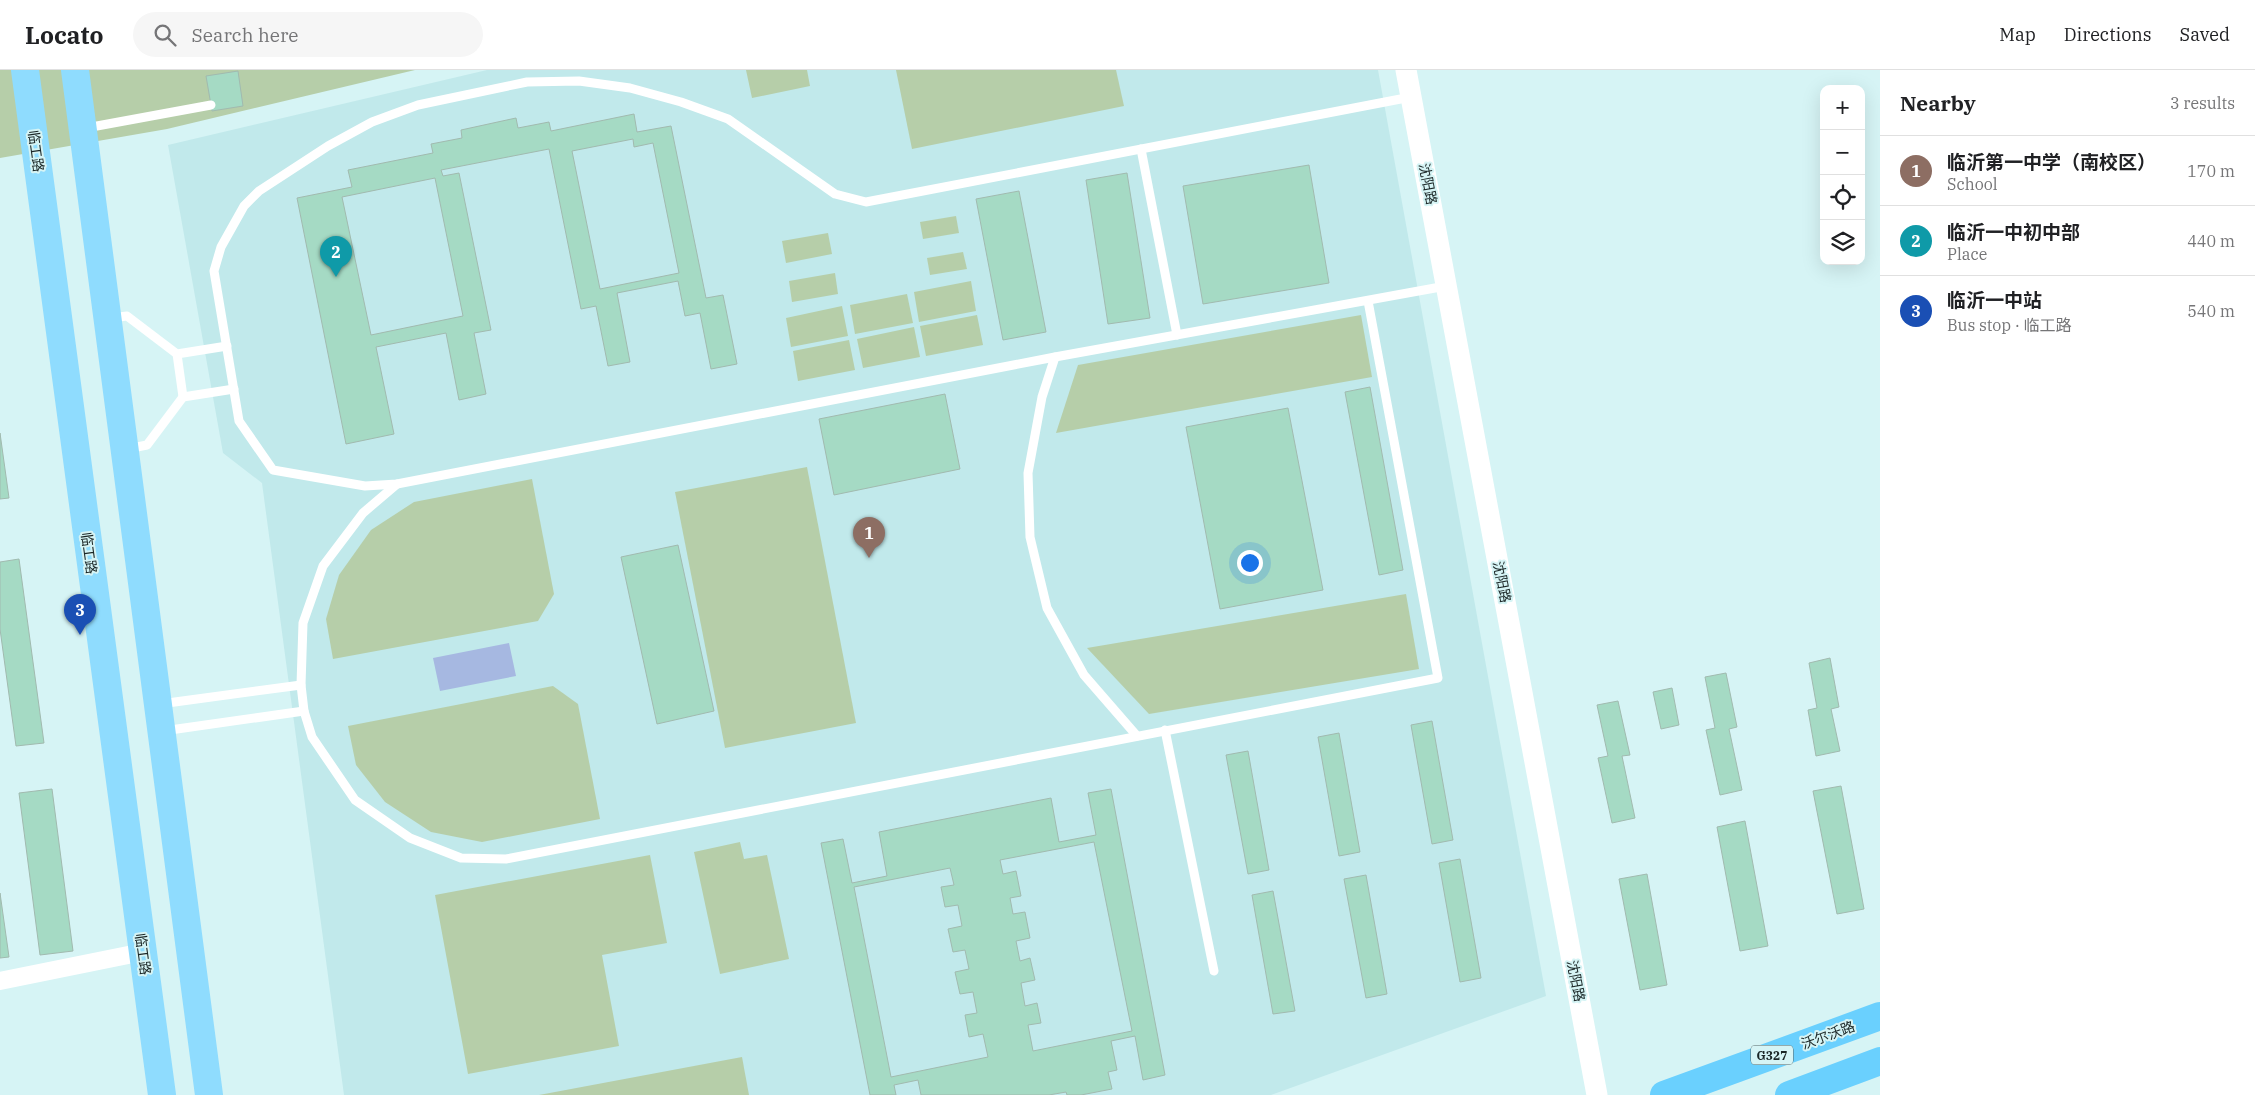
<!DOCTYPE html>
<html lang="en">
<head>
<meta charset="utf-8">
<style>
	body { margin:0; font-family:"IBM Plex Serif","Noto Sans SC",serif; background:#f6f6f6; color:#202124 }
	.controls { position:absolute; right:15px; top:15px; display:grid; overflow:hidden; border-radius:10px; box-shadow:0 5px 20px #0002 }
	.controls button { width:45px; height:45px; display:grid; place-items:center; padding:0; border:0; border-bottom:1px solid #e0e0e0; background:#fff; color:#202124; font:25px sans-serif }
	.you { position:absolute; left:1249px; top:492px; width:18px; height:18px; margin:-12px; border:4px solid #fff; border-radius:50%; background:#1a73e8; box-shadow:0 0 0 8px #1a73e833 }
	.badge { display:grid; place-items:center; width:32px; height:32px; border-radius:50%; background:#cb4317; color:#fff; font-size:16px; font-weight:700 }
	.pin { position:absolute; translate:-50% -41px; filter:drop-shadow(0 1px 2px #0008) }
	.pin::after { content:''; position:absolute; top:26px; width:18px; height:15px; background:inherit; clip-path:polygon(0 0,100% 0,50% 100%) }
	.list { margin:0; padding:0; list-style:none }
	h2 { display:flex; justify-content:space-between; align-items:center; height:65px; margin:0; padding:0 20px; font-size:21px }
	h2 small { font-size:16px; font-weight:400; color:#757577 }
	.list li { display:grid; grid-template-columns:32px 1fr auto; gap:15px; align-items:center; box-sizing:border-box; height:70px; padding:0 20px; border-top:1px solid #e0e0e0 }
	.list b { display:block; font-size:19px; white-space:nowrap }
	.list p { margin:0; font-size:16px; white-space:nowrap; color:#757577 }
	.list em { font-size:16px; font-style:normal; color:#757577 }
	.icon { flex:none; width:28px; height:28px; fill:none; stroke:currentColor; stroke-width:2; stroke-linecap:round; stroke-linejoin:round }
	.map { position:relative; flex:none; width:1880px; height:1025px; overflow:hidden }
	header { display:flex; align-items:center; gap:30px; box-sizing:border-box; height:70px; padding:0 25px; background:#fff; border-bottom:1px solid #e0e0e0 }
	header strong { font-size:24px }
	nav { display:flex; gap:28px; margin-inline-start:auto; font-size:18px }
	.search { width:350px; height:45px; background:#f6f6f6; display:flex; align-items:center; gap:12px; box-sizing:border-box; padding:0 18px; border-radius:28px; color:#757577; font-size:19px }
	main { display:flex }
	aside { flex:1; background:#fff }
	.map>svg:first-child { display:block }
	.built { fill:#c1e9eb }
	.green { fill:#b6cea9 }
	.water { fill:#a6b8e1 }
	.building { fill:#a5dac4; stroke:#a1baaf; fill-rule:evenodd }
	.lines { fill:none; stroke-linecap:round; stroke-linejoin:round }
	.service { stroke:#fff; stroke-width:9 }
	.minor { stroke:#fff; stroke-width:18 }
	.tertiary { stroke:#fff; stroke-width:21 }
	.primary { stroke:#8fdcfe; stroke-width:28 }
	.trunk { stroke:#6ad0fe; stroke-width:28 }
	.labels { text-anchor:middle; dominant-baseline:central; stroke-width:4; stroke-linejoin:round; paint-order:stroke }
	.shield { fill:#d6f4f5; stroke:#526363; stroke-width:1 }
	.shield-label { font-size:12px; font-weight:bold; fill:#1a2525 }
	.street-label { font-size:14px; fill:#1a2525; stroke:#d6f4f5 }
</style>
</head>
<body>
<header>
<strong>Locato</strong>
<div class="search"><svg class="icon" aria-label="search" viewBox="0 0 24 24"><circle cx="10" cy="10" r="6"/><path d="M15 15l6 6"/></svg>Search here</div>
<nav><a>Map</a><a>Directions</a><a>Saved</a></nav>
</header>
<main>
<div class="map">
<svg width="1880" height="1025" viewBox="0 0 1880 1025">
	<rect width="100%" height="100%" fill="#d6f4f5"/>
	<path class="built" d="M487,0H1378L1546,926L1271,1025H344L262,413L223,383L168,75Z"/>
	<g class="green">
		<path d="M0,0H415L167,59L0,88Z"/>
		<path d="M746,0H807L810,16L752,28Z"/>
		<path d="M896,0H1116L1124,36L912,79Z"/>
		<path d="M956,146L959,163L923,169L920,152Z"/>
		<path d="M828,163L832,184L786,193L782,171Z"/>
		<path d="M963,182L967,199L930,205L927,188Z"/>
		<path d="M835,203L838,224L792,232L789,211Z"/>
		<path d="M971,211L976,241L919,252L914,222Z"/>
		<path d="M907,224L913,253L855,264L850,235Z"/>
		<path d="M842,236L848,266L791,277L786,248Z"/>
		<path d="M977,245L983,275L926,286L920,256Z"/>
		<path d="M1361,245L1372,307L1056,363L1078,295Z"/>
		<path d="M914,257L920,287L863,298L857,269Z"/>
		<path d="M849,270L855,300L798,311L793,281Z"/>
		<path d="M807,397L856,653L725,678L675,422Z"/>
		<path d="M532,409L554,524L538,551L333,589L326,549L339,505L371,460L414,432Z"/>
		<path d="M1406,524L1419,599L1149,644L1087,578Z"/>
		<path d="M553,616L578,634L600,749L482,772L431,762L385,732L356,695L348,656Z"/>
		<path d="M740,772L744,789L767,785L789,889L720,904L694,782Z"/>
		<path d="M650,785L667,873L602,885L619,976L468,1004L435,825Z"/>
		<path d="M742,987L749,1025H539Z"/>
	</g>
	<path class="water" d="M509,573L516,606L440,621L433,588Z"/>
	<g class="building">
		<path d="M238,1L243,36L212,41L206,6Z"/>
		<path d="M634,44L637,62L671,56L706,228L723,225L737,294L711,299L700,243L685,246L678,211L617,223L630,292L608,296L596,236L581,239L549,79L441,100L443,106L459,103L491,260L474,263L486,324L459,330L446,263L376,277L394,364L346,374L297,128L352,117L348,100L433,83L431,74L462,68L461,60L516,48L518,58L549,52L551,61ZM633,69L634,77L653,73L679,203L600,219L572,81ZM435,108L463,246L371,265L342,127Z"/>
		<path d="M1309,95L1329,213L1203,234L1183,116Z"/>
		<path d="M1127,103L1150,248L1108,254L1086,110Z"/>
		<path d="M1019,121L1046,262L1003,270L976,129Z"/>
		<path d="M1370,317L1403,500L1379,505L1345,322Z"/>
		<path d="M945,324L960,399L834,425L819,349Z"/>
		<path d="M1288,338L1323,520L1220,539L1186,357Z"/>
		<path d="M0,363L9,428L0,429Z"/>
		<path d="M678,475L714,641L657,654L621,487Z"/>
		<path d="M19,489L44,673L16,676L0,559V492Z"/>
		<path d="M1830,588L1839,637L1831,639L1840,681L1816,686L1808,640L1817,638L1809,593Z"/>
		<path d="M1726,603L1737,657L1729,659L1742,720L1720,725L1706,660L1715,658L1705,607Z"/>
		<path d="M1672,618L1679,655L1661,659L1653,622Z"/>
		<path d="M1618,631L1630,685L1622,686L1635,748L1612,753L1598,688L1608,686L1597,635Z"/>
		<path d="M1432,651L1453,770L1432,774L1411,655Z"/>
		<path d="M1339,663L1360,782L1339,786L1318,667Z"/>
		<path d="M1248,681L1269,800L1248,804L1226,685Z"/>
		<path d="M1841,716L1864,839L1837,844L1813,721Z"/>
		<path d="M52,719L73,881L40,885L19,723Z"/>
		<path d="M1111,719L1165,1005L1143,1010L1135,966L1111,971L1117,1000L1108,1002L1112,1019L1081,1025H1067L1066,1022L1049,1025H921L918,1010L894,1015L896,1025H870L821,773L843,769L852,813L887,806L879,762L1051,728L1059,772L1096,765L1088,723ZM1094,772L1132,961L1033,981L1028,955L1041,953L1037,933L1025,936L1021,913L1035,910L1030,888L1020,891L1016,871L1030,868L1025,842L1013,844L1010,828L1021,826L1016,801L1003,804L1000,790ZM950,798L954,815L941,817L945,837L958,835L962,856L948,859L953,882L965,880L969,899L955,902L960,924L973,922L977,943L965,945L969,967L983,964L988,987L891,1007L854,817Z"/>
		<path d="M1745,751L1768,876L1740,881L1717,757Z"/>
		<path d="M1460,789L1481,908L1460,912L1439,793Z"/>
		<path d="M1647,804L1667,915L1640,920L1619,809Z"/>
		<path d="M1366,805L1387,924L1366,928L1344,809Z"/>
		<path d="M1273,821L1295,941L1273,944L1252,825Z"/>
		<path d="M0,823L9,887L0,888Z"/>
	</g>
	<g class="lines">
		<g class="service">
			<path d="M1411,27L866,132L835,124L728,49L681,32L630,18L579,11L527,12L418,35L372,52L328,76L259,121L244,136L221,177L214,201L239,351L273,400L365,416L397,414L1055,287L1446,216"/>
			<path d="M86,58L211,35"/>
			<path d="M1141,79L1177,265"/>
			<path d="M111,248L127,246L177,284L227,276"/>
			<path d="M177,284L183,327"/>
			<path d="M1055,287L1042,327L1028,403L1030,467L1047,538L1084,605L1137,666"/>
			<path d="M127,379L147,375L183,327L234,319"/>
			<path d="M397,414L363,443L323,496L303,553L301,615L304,641L312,667L355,730L410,768L461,788L506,789L1438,608L1368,231"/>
			<path d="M160,634L301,615"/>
			<path d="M1165,660L1214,901"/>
			<path d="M163,661L304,641"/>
		</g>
		<path class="minor" d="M0,911L143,882"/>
		<path class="tertiary" d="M1406,0L1597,1025"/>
		<g class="primary">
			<path d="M25,0L162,1025"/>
			<path d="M75,0L209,1025"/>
		</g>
		<g class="trunk">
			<path d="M1664,1025L1880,946"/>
			<path d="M1789,1025L1880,991"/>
		</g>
	</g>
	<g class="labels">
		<rect class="shield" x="1751" y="975.5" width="42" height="19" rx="4"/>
		<g class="shield-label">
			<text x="1772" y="985">G327</text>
		</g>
		<g class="street-label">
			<text transform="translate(36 81) rotate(82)">临工路</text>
			<text transform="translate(1428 114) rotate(79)">沈阳路</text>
			<text transform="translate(89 483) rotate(82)">临工路</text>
			<text transform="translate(1502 512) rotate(79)">沈阳路</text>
			<text transform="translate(143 884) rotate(82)">临工路</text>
			<text transform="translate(1576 911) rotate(79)">沈阳路</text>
			<text transform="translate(1828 965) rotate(-20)">沃尔沃路</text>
		</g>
	</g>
</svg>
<div class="controls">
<button>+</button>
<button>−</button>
<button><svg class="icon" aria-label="locate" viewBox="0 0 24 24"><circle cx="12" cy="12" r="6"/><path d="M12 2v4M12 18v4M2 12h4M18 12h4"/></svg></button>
<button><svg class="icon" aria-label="layers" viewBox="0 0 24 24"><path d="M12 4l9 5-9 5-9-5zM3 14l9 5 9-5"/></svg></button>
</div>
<div class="you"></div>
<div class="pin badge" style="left:869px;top:488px;background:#8d6e63">1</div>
<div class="pin badge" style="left:336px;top:207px;background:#0f9aa8">2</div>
<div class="pin badge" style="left:80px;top:565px;background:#1a4fb4">3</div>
</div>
<aside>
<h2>Nearby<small>3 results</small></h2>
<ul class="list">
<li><span class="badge" style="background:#8d6e63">1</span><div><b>临沂第一中学（南校区）</b><p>School</p></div><em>170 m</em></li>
<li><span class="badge" style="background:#0f9aa8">2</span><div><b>临沂一中初中部</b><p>Place</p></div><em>440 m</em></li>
<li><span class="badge" style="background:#1a4fb4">3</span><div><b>临沂一中站</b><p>Bus stop · 临工路</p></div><em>540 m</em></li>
</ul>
</aside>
</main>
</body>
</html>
